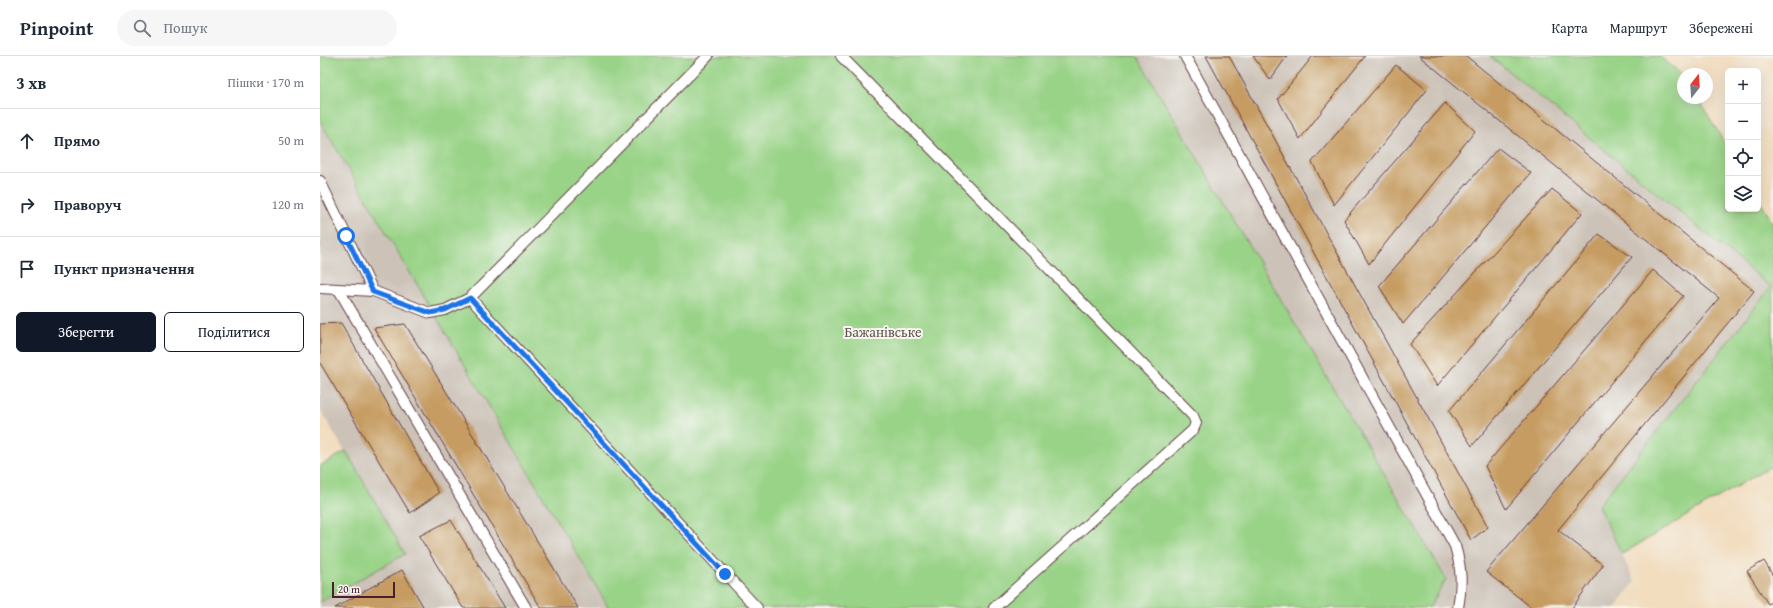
<!DOCTYPE html>
<html lang="uk">
<head>
<meta charset="utf-8">
<style>
	body { margin:0; font-family:"Gentium Book Plus",serif; background:#f6f6f7; color:#1f2937 }
	.controls { position:absolute; right:12px; top:12px; display:grid; overflow:hidden; border-radius:6px; box-shadow:0 4px 16px #0002 }
	.controls button { width:36px; height:36px; display:grid; place-items:center; padding:0; border:0; border-bottom:1px solid #e0e1e3; background:#fff; color:#1f2937; font:20px sans-serif }
	.compass { position:absolute; left:1357px; top:12px; width:36px; height:36px; border-radius:50%; background:#fff; box-shadow:0 4px 16px #0002; rotate:17deg }
	.scale { position:absolute; left:12px; bottom:10px; width:63px; box-sizing:border-box; padding-left:4px; border:2px solid #4a1f2b; border-top:0; font-size:11px; line-height:14px; white-space:nowrap; color:#4a1f2b; -webkit-text-stroke:3px #f6f6f2; paint-order:stroke }
	.stop { position:absolute; width:12px; height:12px; margin:-9px; border:3px solid #1a73e8; border-radius:50%; background:#fff }
	.stop.end { background:#1a73e8; border-color:#fff; box-shadow:0 1px 4px #0008 }
	.list { margin:0; padding:0; list-style:none }
	h2 { display:flex; justify-content:space-between; align-items:center; height:52px; margin:0; padding:0 16px; font-size:17px }
	h2 small { font-size:13px; font-weight:400; color:#747a83 }
	.list li { display:grid; grid-template-columns:26px 1fr auto; gap:12px; align-items:center; box-sizing:border-box; height:64px; padding:0 16px; border-top:1px solid #e0e1e3 }
	.list b { display:block; font-size:15px; white-space:nowrap }
	.list em { font-size:13px; font-style:normal; color:#747a83 }
	.actions { display:flex; gap:8px; padding:12px 16px }
	.actions a { flex:1; padding:9px 0; border:1px solid #111827; border-radius:6px; text-align:center; font-size:14px; color:#111827 }
	.actions .main { background:#111827; color:#fff }
	.icon { flex:none; width:22px; height:22px; fill:none; stroke:currentColor; stroke-width:2; stroke-linecap:round; stroke-linejoin:round }
	.map { position:relative; flex:none; width:1453px; height:552px; overflow:hidden }
	header { display:flex; align-items:center; gap:24px; box-sizing:border-box; height:56px; padding:0 20px; background:#fff; border-bottom:1px solid #e0e1e3 }
	header strong { font-size:19px }
	nav { display:flex; gap:22px; margin-inline-start:auto; font-size:14px }
	.search { width:280px; height:36px; background:#f6f6f7; display:flex; align-items:center; gap:10px; box-sizing:border-box; padding:0 14px; border-radius:22px; color:#747a83; font-size:15px }
	main { display:flex }
	aside { flex:1; background:#fff }
	.map>svg:first-child { display:block }
	.industrial { fill:#ccc2b8 }
	.green { fill:#99d387; stroke:#727959 }
	.building { fill:#c69c62 }
	.lines { fill:none; stroke-linecap:round; stroke-linejoin:round }
	.service-casing { stroke:#633c41; stroke-width:12 }
	.service { stroke:#fff; stroke-width:10 }
	.route { stroke:#1a73e8; stroke-width:5 }
	.labels { text-anchor:middle; dominant-baseline:central; stroke-width:4; stroke-linejoin:round; paint-order:stroke }
	.park-label { font-size:14px; fill:#625547; stroke:#f6f6f2 }
</style>
</head>
<body>
<header>
<strong>Pinpoint</strong>
<div class="search"><svg class="icon" aria-label="search" viewBox="0 0 24 24"><circle cx="10" cy="10" r="6"/><path d="M15 15l6 6"/></svg>Пошук</div>
<nav><a>Карта</a><a>Маршрут</a><a>Збережені</a></nav>
</header>
<main>
<aside>
<h2>3 хв<small>Пішки · 170 m</small></h2>
<ul class="list">
<li><svg class="icon" aria-label="ahead" viewBox="0 0 24 24"><path d="M12 20V5M6 11l6-6 6 6"/></svg><div><b>Прямо</b></div><em>50 m</em></li>
<li><svg class="icon" aria-label="right" viewBox="0 0 24 24"><path d="M7 20v-9h11M14 6l5 5-5 5"/></svg><div><b>Праворуч</b></div><em>120 m</em></li>
<li><svg class="icon" aria-label="arrive" viewBox="0 0 24 24"><path d="M6 21V4h12l-3 4 3 4H6"/></svg><div><b>Пункт призначення</b></div></li>
</ul>
<div class="actions"><a class="main">Зберегти</a><a>Поділитися</a></div>
</aside>
<div class="map">
<svg width="1453" height="552" viewBox="0 0 1453 552">
	<rect width="100%" height="100%" fill="#f6f6f2"/>
	<filter id="ink" filterUnits="userSpaceOnUse"><feTurbulence type="fractalNoise" baseFrequency=".025" numOctaves="2"/><feDisplacementMap in="SourceGraphic" scale="8" xChannelSelector="R" yChannelSelector="G"/><feConvolveMatrix kernelMatrix="1 2 1 2 8 2 1 2 1" color-interpolation-filters="sRGB"/></filter>
	<filter id="wash" filterUnits="userSpaceOnUse"><feTurbulence type="fractalNoise" baseFrequency=".012" numOctaves="4" result="noise"/><feDisplacementMap in="SourceGraphic" scale="16" xChannelSelector="R" yChannelSelector="G"/><feGaussianBlur stdDeviation="0.9" result="paint"/><feColorMatrix in="noise" values="0 0 0 0 0 0 0 0 0 0 0 0 0 0 0 0 0 1.4 0 .05"/><feComposite in="paint" operator="in"/></filter>
	<g filter="url(#wash)">
		<rect width="100%" height="100%" fill="#f2ddbf"/>
		<g class="industrial">
			<path d="M817,0H1170L1451,231L1278,450L1315,526L1295,552H1109L1126,523Z"/>
			<path d="M0,65L289,552H0V546L85,498L0,353Z"/>
		</g>
		<g class="green">
			<path d="M0,0H817L1126,523L1109,552H289L0,65Z"/>
			<path d="M1170,0H1339L1363,19V42H1378L1408,93V153H1438V142L1453,167V409L1302,498L1278,450L1451,231Z"/>
			<path d="M26,395L85,498L0,546V410Z"/>
		</g>
		<g id="blocks">
			<g class="building">
				<path d="M886,0H909L1168,471L1151,484Z"/>
				<path d="M933,0H967L950,24Z"/>
				<path d="M993,0H1045L980,83L958,43Z"/>
				<path d="M1099,0H1146L1434,235L1238,474L1283,509L1252,552H1210L1211,551L1166,516L1399,242Z"/>
				<path d="M1076,9L1107,34L1014,149L992,106Z"/>
				<path d="M1125,47L1155,75L1049,208L1024,164Z"/>
				<path d="M1178,92L1211,117L1083,268L1059,230Z"/>
				<path d="M1232,133L1262,157L1117,330L1090,288Z"/>
				<path d="M1279,178L1312,201L1152,390L1129,355Z"/>
				<path d="M1333,214L1363,240L1186,453L1165,410Z"/>
				<path d="M21,267L119,437L90,457L0,307V268Z"/>
				<path d="M85,268L258,552H221L54,272Z"/>
				<path d="M131,464L185,552H143L99,480Z"/>
				<path d="M1444,505L1453,520V545L1448,548L1427,515Z"/>
				<path d="M82,514L104,552H15L46,534Z"/>
			</g>
		</g>
	</g>
	<g filter="url(#ink)">
		<use href="#blocks" fill-opacity="0" stroke="#633c41" stroke-width="1"/>
		<g class="lines">
			<defs>
				<g id="service">
					<path d="M521,0L873,360L876,367L873,374L674,552"/>
					<path d="M865,0L1135,490C1142,514 1142,528 1138,552"/>
					<path d="M0,125L53,235L0,232"/>
					<path d="M19,234L206,552"/>
					<path d="M53,235L110,257L125,254L150,242L388,0"/>
					<path d="M150,242L437,552"/>
				</g>
			</defs>
			<use href="#service" class="service-casing"/>
			<use href="#service" class="service"/>
		</g>
	</g>
	<g class="lines" filter="url(#ink)">
		<path class="route" d="M26,180L53,236L110,257L125,254L150,242L405,518"/>
	</g>
	<g class="labels">
		<g class="park-label">
			<text x="563" y="276">Бажанівське</text>
		</g>
	</g>
</svg>
<div class="controls">
<button>+</button>
<button>−</button>
<button><svg class="icon" aria-label="locate" viewBox="0 0 24 24"><circle cx="12" cy="12" r="6"/><path d="M12 2v4M12 18v4M2 12h4M18 12h4"/></svg></button>
<button><svg class="icon" aria-label="layers" viewBox="0 0 24 24"><path d="M12 4l9 5-9 5-9-5zM3 14l9 5 9-5"/></svg></button>
</div>
<svg class="compass" viewBox="-18 -18 36 36"><path d="M0-13l5 13h-10z" fill="#e53935"/><path d="M0 13l5-13h-10z" fill="#747a83"/></svg>
<div class="scale">20 m</div>
<div class="stop" style="left:26px;top:180px"></div>
<div class="stop end" style="left:405px;top:518px"></div>
</div>
</main>
</body>
</html>
